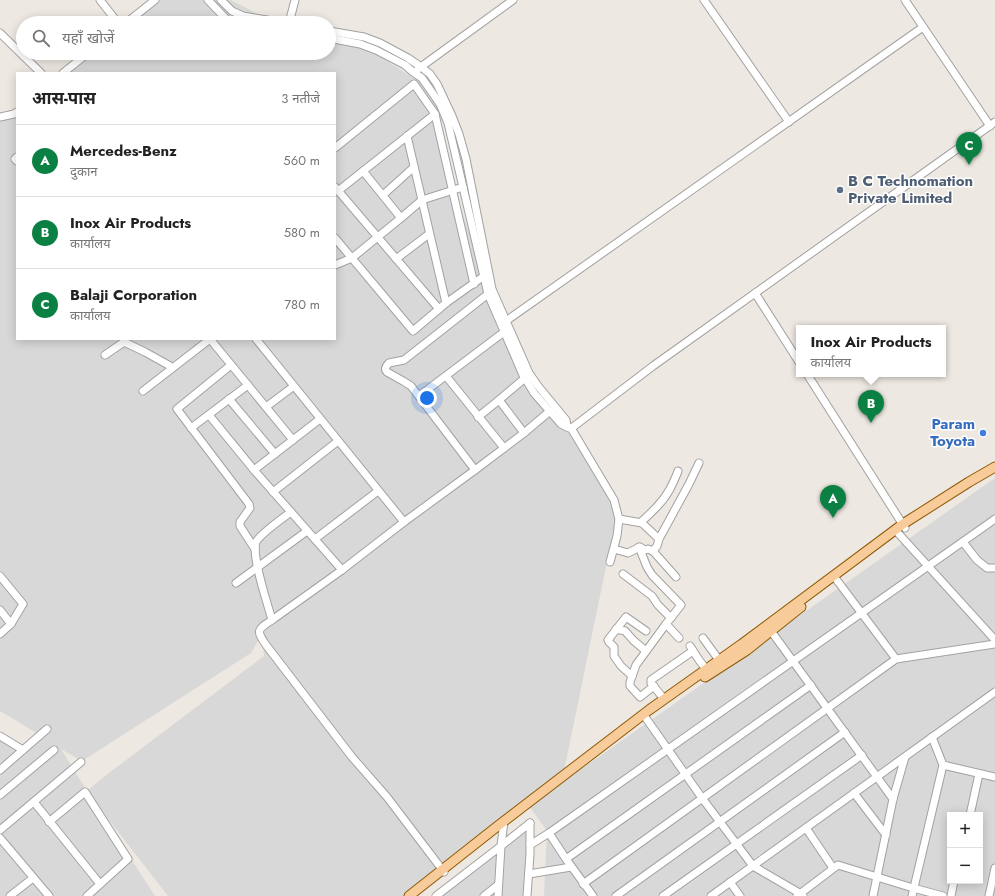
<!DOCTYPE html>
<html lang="hi">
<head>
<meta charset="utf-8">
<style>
	body { margin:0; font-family:Jost,"Noto Sans Devanagari",sans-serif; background:#f6f6f6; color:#222 }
	.controls { position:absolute; right:12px; bottom:12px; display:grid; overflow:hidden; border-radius:0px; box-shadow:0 2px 10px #0003 }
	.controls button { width:36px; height:36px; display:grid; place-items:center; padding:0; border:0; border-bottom:1px solid #e0e0e0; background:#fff; color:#222; font:20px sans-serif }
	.you { position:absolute; left:427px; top:398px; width:14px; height:14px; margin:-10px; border:3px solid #fff; border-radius:50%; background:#1a73e8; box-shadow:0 0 0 6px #1a73e833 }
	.badge { display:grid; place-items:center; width:26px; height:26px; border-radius:50%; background:#0b8043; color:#fff; font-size:13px; font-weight:700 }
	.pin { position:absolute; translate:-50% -33px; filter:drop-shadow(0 1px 2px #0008) }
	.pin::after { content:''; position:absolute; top:21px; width:14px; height:12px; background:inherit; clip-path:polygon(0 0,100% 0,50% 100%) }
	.popup { position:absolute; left:796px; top:325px; width:150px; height:52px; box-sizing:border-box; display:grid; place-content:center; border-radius:0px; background:#fff; filter:drop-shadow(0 1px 3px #0005); font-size:13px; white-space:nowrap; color:#767676 }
	.popup b { font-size:15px; color:#222 }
	.popup::after { content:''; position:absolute; left:50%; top:100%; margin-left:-8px; border:8px solid transparent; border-top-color:#fff }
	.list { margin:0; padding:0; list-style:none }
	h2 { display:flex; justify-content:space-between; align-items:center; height:52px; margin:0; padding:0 16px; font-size:17px }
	h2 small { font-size:13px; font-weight:400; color:#767676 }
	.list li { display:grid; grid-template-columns:26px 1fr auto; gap:12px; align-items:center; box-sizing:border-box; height:72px; padding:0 16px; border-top:1px solid #e0e0e0 }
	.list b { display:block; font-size:15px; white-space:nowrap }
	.list p { margin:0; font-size:13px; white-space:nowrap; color:#767676 }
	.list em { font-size:13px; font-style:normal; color:#767676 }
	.icon { flex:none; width:22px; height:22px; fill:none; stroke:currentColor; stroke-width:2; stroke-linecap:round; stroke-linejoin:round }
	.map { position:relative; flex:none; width:995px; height:896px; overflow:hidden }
	.search { position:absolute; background:#fff; box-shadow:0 2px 10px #0003; left:16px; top:16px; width:320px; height:44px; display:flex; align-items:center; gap:10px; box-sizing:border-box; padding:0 14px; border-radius:22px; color:#767676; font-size:15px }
	.panel { position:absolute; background:#fff; box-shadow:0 2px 10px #0003; left:16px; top:72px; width:320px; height:268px; border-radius:0px }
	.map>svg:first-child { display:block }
	.residential { fill:#d9d8d8; fill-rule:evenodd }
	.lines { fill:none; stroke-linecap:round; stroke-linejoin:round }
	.minor-casing { stroke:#a2a2a2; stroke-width:9 }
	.major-casing { stroke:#8e5a05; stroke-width:11 }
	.minor { stroke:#fff; stroke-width:7 }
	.major { stroke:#f8cc9a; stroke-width:9 }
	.service-dot { fill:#5c6f8a; stroke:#fff; stroke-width:1.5 }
	.shop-dot { fill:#3f7fe0; stroke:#fff; stroke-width:1.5 }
	.labels { text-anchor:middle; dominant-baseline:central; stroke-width:3; stroke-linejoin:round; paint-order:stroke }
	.service-label { font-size:15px; font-weight:bold; fill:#4e5e75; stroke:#fff; text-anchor:start }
	.shop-label { font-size:15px; font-weight:bold; fill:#366cbe; stroke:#fff; text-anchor:end }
</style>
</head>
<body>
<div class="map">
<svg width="995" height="896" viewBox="0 0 995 896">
	<rect width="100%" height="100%" fill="#ede8e1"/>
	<g class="residential">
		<path d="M155,0H231L274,23H127Z"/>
		<path d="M329,38L360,44L434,91L454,189L504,332L550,412L565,428L600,477L616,518L563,776L409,896H168L91,797L155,896H0V736L23,750L40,735L0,711V120L17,113V339H335V73H66L90,53H329ZM262,634L264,656L105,776L87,791L61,749L82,761L251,653Z"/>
		<path d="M995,478V896H544L547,831L529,806ZM950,815H980V881H950Z"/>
		<path d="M529,823L528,896H434Z"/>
	</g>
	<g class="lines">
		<defs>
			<g id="minor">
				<path d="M100,0L118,23"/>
				<path d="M208,0L228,21L234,23"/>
				<path d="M221,0L232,11L243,16L284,23"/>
				<path d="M704,0L789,122"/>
				<path d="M905,0L990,126"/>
				<path d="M126,23L155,0"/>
				<path d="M289,23L295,0"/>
				<path d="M329,31L364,37L380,43L408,58L421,67L430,74L437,84L452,116L459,134L466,159L492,289L495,296L529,373L538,386L566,420L567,427"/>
				<path d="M0,33L41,73"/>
				<path d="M329,38L360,44L376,50L405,65L413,72L422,78L440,104L448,123L488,294L523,375L534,393L561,424L569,428L573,427L653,366L995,122"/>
				<path d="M418,69L513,0"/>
				<path d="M63,73L88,53"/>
				<path d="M0,117L14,114L17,112"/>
				<path d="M407,136L446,303"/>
				<path d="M335,148L414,84L435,114L474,284"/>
				<path d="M17,157L15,159L17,161"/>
				<path d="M363,171L401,218"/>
				<path d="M335,187L439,309"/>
				<path d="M338,191L435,114"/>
				<path d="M383,195L414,167"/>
				<path d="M335,238L413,331L446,303L484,276"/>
				<path d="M396,259L429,234"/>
				<path d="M335,265L352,258L401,218L422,200L463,187"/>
				<path d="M755,293L799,362"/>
				<path d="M506,321L923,27"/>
				<path d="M210,339L293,440"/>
				<path d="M256,339L404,522"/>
				<path d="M105,355L124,342L145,352L172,367"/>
				<path d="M231,365L177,409L249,504L250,508L240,522V526L255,549"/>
				<path d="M807,374L905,528"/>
				<path d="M446,376L504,448"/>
				<path d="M143,391L210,339"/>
				<path d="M419,396L504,332"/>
				<path d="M229,399L275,454"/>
				<path d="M499,400L524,433"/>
				<path d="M266,407L294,386"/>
				<path d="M209,415L254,470L342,570"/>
				<path d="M478,417L499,400L525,378"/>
				<path d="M191,428L248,385"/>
				<path d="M571,428L614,500L619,519L617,536L610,562"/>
				<path d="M254,470L320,419"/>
				<path d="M475,470L411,386L403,381L387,372C384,369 386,366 389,363L404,360L488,294"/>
				<path d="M273,492L338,441"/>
				<path d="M619,519L642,523L659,539"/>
				<path d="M641,522C652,512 663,502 670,489C673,483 676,477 678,471"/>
				<path d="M898,533L995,640"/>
				<path d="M315,539L378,491"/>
				<path d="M963,542L977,560L987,568H995"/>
				<path d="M639,547L647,567L652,575L681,605L666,624L636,665L630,682V686L640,697L654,686"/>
				<path d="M614,549L628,553L640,547L645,550L648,549L653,551"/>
				<path d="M623,574L652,596L658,605L671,618"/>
				<path d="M0,576L23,604L11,624L0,634"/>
				<path d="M676,577L653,551L657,546L659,539L689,484L699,463"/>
				<path d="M836,579L896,659"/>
				<path d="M236,583L307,531"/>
				<path d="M0,610L11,624"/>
				<path d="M272,620C268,605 251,556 256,542C260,534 283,518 291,512"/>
				<path d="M666,624L679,638"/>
				<path d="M616,629L625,631L634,641L646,651"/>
				<path d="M771,631L827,708L893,799"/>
				<path d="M703,638L719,660"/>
				<path d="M690,646L699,660L706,669"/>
				<path d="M632,676L621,666L614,656V647L609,642L608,640L626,617L646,631"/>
				<path d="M664,699L651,683V680L690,653"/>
				<path d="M643,714L702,798L753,866L801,894L803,896"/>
				<path d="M0,736L23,750"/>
				<path d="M943,765L995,777"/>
				<path d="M0,770L47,729"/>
				<path d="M854,793L886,835"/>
				<path d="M0,795L54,750"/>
				<path d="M34,802L100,884"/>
				<path d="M970,815L979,774"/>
				<path d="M49,822L85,792L128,859L87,896"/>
				<path d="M806,828L833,868"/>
				<path d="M0,830L81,762"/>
				<path d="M0,838L49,896"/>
				<path d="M530,845L549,833"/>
				<path d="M566,859L811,685"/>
				<path d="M444,872L387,797L352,757L266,645C256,630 257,630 272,620L342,570L404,522L475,470L524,433L550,411"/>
				<path d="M529,874L571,867"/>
				<path d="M730,882L740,896"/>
				<path d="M583,884L896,659L995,644"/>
				<path d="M10,896L33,878"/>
				<path d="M436,896L501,846L530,823"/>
				<path d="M484,896L498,885"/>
				<path d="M498,896L501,846L504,821"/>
				<path d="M527,896L530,854V823"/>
				<path d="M593,896L566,859L549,833L995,519"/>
				<path d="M616,896L845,732"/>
				<path d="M663,896L862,755"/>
				<path d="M711,896L995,692"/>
				<path d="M797,896L838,865L913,888L943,896"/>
				<path d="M873,896L893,799L905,757"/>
				<path d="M912,896L943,765L932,737"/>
				<path d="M951,896L954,881"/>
				<path d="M989,896L995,868"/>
			</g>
			<g id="major">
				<path d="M705,677L747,650L801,607"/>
				<path d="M409,896L499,825L649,710L742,644L903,524L969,482L995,467"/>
			</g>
		</defs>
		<use href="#minor" class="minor-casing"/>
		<use href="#major" class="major-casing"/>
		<use href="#minor" class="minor"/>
		<use href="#major" class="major"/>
	</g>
	<circle class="service-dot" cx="840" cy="190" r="4"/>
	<circle class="shop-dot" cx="983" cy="433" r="4"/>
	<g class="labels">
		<g class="service-label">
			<text x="848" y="181">B C Technomation<tspan x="848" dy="17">Private Limited</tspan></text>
		</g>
		<g class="shop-label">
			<text x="975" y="424">Param<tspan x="975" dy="17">Toyota</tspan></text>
		</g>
	</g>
</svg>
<div class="controls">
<button>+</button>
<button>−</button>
</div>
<div class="you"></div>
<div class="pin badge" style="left:833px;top:518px">A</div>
<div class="pin badge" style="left:871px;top:423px">B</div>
<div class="popup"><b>Inox Air Products</b>कार्यालय</div>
<div class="pin badge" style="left:969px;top:165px">C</div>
<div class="search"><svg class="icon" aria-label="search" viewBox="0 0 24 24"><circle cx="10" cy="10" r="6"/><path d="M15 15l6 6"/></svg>यहाँ खोजें</div>
<section class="panel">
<h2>आस-पास<small>3 नतीजे</small></h2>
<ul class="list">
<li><span class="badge">A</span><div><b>Mercedes-Benz</b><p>दुकान</p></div><em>560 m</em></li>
<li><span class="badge">B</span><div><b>Inox Air Products</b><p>कार्यालय</p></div><em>580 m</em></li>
<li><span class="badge">C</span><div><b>Balaji Corporation</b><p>कार्यालय</p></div><em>780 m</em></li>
</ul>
</section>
</div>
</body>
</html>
